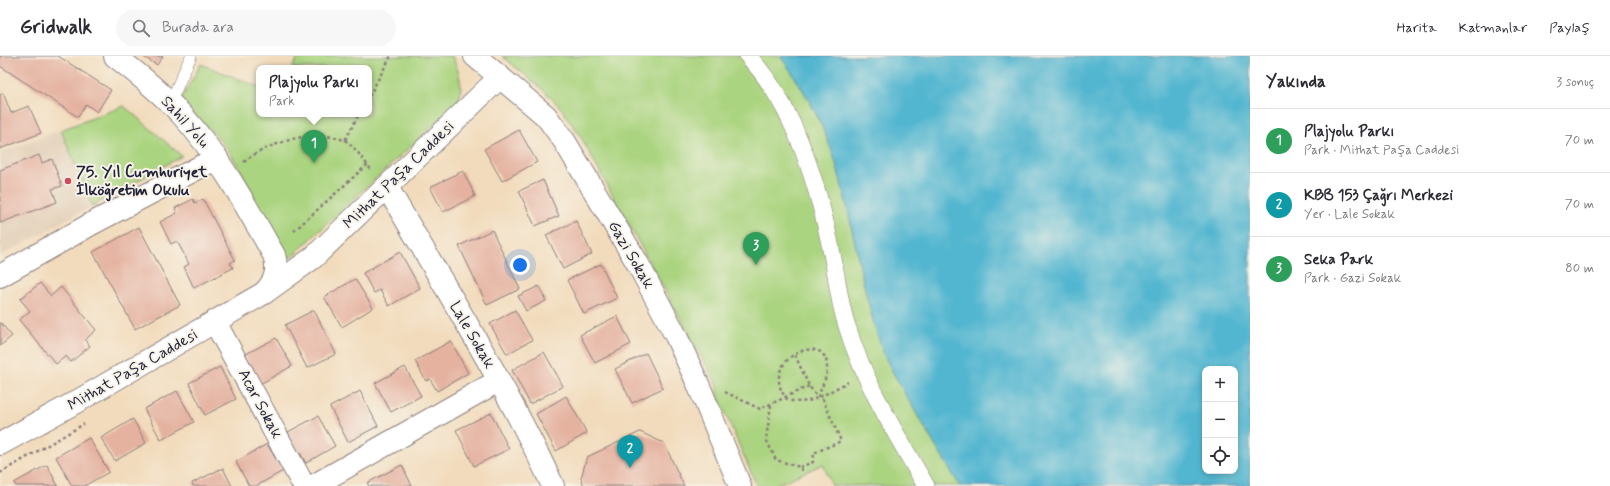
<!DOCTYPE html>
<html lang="tr">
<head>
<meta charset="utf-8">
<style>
	body { margin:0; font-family:Mynerve,sans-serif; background:#f7f7f7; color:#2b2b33 }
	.controls { position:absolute; right:12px; bottom:12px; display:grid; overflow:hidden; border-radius:8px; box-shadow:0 2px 6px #0003 }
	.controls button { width:36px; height:36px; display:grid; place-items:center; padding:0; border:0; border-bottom:1px solid #e1e1e2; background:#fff; color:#2b2b33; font:20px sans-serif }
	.you { position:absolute; left:520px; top:209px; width:14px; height:14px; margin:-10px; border:3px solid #fff; border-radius:50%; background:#1a73e8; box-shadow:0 0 0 6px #1a73e833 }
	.badge { display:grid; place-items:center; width:26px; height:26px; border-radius:50%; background:#2563eb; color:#fff; font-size:13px; font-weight:700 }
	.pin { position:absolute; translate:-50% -33px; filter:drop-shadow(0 1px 2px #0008) }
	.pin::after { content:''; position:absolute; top:21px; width:14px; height:12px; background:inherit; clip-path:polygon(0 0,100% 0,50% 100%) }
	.popup { position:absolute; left:256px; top:9px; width:116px; height:52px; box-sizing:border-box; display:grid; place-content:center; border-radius:8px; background:#fff; filter:drop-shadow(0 1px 3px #0005); font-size:13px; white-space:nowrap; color:#7c7c81 }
	.popup b { font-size:15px; color:#2b2b33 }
	.popup::after { content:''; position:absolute; left:50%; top:100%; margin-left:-8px; border:8px solid transparent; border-top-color:#fff }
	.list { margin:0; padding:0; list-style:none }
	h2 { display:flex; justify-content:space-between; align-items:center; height:52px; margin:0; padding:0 16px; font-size:17px }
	h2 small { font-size:13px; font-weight:400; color:#7c7c81 }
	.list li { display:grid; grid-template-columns:26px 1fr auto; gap:12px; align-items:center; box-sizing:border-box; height:64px; padding:0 16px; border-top:1px solid #e1e1e2 }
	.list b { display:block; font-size:15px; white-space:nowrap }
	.list p { margin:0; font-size:13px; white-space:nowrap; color:#7c7c81 }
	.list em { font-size:13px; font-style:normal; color:#7c7c81 }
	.icon { flex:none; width:22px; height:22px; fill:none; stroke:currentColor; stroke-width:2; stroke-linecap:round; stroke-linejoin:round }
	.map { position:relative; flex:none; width:1250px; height:430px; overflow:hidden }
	header { display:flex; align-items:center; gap:24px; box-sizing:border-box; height:56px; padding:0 20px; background:#fff; border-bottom:1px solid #e1e1e2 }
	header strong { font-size:19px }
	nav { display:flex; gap:22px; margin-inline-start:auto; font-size:14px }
	.search { width:280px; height:36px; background:#f7f7f7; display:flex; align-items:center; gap:10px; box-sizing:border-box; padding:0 14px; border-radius:22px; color:#7c7c81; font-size:15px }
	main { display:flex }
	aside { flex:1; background:#fff }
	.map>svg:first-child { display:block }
	.built { fill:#e1ccb3 }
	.green { fill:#abd480; stroke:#667b5e }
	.water { fill:#52b6d0; stroke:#3a6c86; fill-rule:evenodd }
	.building { fill:#e5b2a0 }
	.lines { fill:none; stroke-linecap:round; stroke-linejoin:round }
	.service-casing { stroke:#8a7e7c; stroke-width:12 }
	.pedestrian-casing { stroke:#8a7e7c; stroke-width:18 }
	.minor-casing { stroke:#8a7e7c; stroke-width:24 }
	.secondary-casing { stroke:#8a7e7c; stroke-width:24 }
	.path { stroke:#8a7e7c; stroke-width:2.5; stroke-dasharray:3 3; stroke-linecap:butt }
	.service { stroke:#fff; stroke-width:11 }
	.pedestrian { stroke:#fff; stroke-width:17 }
	.minor { stroke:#fff; stroke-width:22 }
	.secondary { stroke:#fff; stroke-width:22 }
	.poi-dot { fill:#d1495b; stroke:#f7f3e8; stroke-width:1.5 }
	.labels { text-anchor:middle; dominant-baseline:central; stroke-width:4; stroke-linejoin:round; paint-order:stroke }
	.street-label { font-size:16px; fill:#22223b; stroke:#f7f3e8 }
	.poi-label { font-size:16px; font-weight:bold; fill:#22223b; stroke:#f7f3e8; text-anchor:start }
</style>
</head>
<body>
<header>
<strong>Gridwalk</strong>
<div class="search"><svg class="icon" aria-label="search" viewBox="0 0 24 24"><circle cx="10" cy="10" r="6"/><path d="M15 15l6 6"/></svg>Burada ara</div>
<nav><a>Harita</a><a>Katmanlar</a><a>Paylaş</a></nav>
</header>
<main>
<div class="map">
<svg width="1250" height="430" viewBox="0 0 1250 430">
	<rect width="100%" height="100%" fill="#f7f3e8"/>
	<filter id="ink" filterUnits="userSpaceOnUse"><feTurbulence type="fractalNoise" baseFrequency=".025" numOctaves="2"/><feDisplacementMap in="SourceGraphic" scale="8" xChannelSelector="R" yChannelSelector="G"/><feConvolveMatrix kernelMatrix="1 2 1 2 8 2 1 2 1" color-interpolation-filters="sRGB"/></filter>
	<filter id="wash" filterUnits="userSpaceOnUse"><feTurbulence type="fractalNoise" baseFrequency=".012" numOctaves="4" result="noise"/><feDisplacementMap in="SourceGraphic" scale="16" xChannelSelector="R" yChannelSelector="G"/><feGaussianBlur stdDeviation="0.9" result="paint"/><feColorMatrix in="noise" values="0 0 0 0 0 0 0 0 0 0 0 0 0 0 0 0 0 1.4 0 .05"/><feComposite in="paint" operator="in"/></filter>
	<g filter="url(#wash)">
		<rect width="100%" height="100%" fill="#f2dbbc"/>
		<path class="built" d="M124,50L182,100L0,200V97Z"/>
		<g class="green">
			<path d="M299,0H452C458,12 464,30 459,43C458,46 455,49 453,51L288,204L242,117L231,98L218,81L180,45L201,8L259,31V58H369V12H292Z"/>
			<path d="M502,0H780C807,36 829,78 840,122C855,178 862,235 881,290C887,308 898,325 907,341C924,371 942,401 960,430H832L823,408L774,430H757L720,345L716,327L579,78L561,52L542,33Z"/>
			<path d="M124,50L182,100L92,150L61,74Z"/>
		</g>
		<path class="water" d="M780,0H1250V430H960C942,401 924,371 907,341C898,325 887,308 881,290C862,235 855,178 840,122C829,78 807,36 780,0ZM1205,313H1235V415H1205Z"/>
		<g id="blocks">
			<g class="building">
				<path d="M0,0H58L111,34L97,56L86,48L78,61L0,10Z"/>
				<path d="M142,0H163L157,9Z"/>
				<path d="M3,37L11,57L29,50L41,77L0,93V39Z"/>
				<path d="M519,74L537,106L502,125L484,93Z"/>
				<path d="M39,99L42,107L52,103L62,130L52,133L57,146L0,167V114Z"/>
				<path d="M463,115L475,140L443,156L430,131Z"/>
				<path d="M543,124L559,160L535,170L519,135Z"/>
				<path d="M193,143L195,147L203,143L235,204L230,207L233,212L194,232L184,211L189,208L177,185L171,188L160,166L177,157L175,152Z"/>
				<path d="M576,165L592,198L563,213L546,179Z"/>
				<path d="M139,171L180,249L135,273L93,196Z"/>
				<path d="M492,174L520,233L487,249L459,190Z"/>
				<path d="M400,196L420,232L389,250L380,234L374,237L363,217Z"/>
				<path d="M601,208L617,242L584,258L567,224Z"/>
				<path d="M355,223L373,252L342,271L324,241Z"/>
				<path d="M40,227L51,240L61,231L96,274L85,284L90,290L71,306L66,300L56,308L19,264L30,255L20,243Z"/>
				<path d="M539,230L546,245L526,255L518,240Z"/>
				<path d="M314,254L336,298L307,312L285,269Z"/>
				<path d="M515,254L532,284L507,298L490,268Z"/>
				<path d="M617,260L631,288L595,307L580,279Z"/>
				<path d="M0,266L12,280L0,290Z"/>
				<path d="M276,282L292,310L260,328L244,299Z"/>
				<path d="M451,285L468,317L437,335L430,323L426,325L415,305Z"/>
				<path d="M544,296L563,330L530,348L512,314Z"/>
				<path d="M646,297L663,332L632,347L615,313Z"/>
				<path d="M220,311L236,343L205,359L189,327Z"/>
				<path d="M405,311L421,340L391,356L375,327Z"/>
				<path d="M177,335L194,366L161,384L144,353Z"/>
				<path d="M360,335L378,370L348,386L330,351Z"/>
				<path d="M566,340L587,377L556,395L536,358Z"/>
				<path d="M491,357L509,393L474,410L456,374Z"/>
				<path d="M318,360L335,390L306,407L300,397L294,401L287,389L293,386L288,376Z"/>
				<path d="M133,363L146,387L115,405L101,382Z"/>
				<path d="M640,376L664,387L684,430H584L581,422L587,401Z"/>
				<path d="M89,382L109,416L84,430H72L56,401Z"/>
				<path d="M267,388L283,415L256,430H249L236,406Z"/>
				<path d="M47,409L58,430H16L14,427Z"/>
				<path d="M402,409L412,430H369L367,427Z"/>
				<path d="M223,412L232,430H193L192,427Z"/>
			</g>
		</g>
	</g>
	<g filter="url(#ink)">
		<use href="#blocks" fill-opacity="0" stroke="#8a7e7c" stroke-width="1"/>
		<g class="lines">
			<defs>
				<path id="service" d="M170,47L191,0"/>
				<path id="pedestrian" d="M748,0C797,52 821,139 834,208C838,229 840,250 847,270C864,327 897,379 926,430"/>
				<g id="minor">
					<path d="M475,0L546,60L565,86L638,208L676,280L698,328L740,430"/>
					<path d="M387,131C444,230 505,327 553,430"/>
					<path d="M0,220L93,167L217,102"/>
					<path d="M264,237L314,201L500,21"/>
					<path d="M215,266L304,430"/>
					<path d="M313,430L498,325"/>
				</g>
				<path id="secondary" d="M0,388L76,346L264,237C275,226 279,215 274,199C246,150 220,101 182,59C162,37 138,18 115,0"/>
			</defs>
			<use href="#service" class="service-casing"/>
			<use href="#pedestrian" class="pedestrian-casing"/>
			<use href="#minor" class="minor-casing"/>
			<use href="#secondary" class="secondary-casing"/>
			<g class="path">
				<path d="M369,40L391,0"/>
				<path d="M345,84L356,94L372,115"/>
				<path d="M244,106C261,91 298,79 320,79C329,80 337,82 345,84L359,58"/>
				<path d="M294,175L368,108"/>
				<path d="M795,299L809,330L817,341"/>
				<path d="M725,336L760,353L809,330"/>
				<path d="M818,341C821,332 827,322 827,312C828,271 755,305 787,343C807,353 831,334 848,326"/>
				<path d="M771,349L766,383L776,404L800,411L803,417"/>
				<path d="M800,411L813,406L814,397L841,385L821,339"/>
				<path d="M0,417L84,368"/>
			</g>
			<use href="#service" class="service"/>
			<use href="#pedestrian" class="pedestrian"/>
			<use href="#minor" class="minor"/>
			<use href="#secondary" class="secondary"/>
		</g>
	</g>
	<circle class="poi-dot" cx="68" cy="125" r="4"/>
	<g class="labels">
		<g class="street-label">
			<text transform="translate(185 66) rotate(48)">Sahil Yolu</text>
			<text transform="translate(399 119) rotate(-44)">Mithat Paşa Caddesi</text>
			<text transform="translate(631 199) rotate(60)">Gazi Sokak</text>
			<text transform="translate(472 279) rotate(60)">Lale Sokak</text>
			<text transform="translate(133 314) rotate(-30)">Mithat Paşa Caddesi</text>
			<text transform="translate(260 348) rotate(62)">Acar Sokak</text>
		</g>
		<g class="poi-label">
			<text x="76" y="116">75. Yıl Cumhuriyet<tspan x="76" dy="18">İlköğretim Okulu</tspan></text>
		</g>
	</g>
</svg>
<div class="controls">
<button>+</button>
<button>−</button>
<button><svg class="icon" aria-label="locate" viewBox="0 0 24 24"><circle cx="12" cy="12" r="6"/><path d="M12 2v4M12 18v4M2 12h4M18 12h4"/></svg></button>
</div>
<div class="you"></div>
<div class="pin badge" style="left:314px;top:107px;background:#2e9e5b">1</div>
<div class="popup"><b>Plajyolu Parkı</b>Park</div>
<div class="pin badge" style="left:630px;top:412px;background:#0f9aa8">2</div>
<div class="pin badge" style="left:756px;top:209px;background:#2e9e5b">3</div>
</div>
<aside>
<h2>Yakında<small>3 sonuç</small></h2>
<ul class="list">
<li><span class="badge" style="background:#2e9e5b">1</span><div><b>Plajyolu Parkı</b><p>Park · Mithat Paşa Caddesi</p></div><em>70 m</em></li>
<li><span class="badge" style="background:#0f9aa8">2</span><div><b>KBB 153 Çağrı Merkezi</b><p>Yer · Lale Sokak</p></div><em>70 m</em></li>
<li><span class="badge" style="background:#2e9e5b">3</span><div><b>Seka Park</b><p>Park · Gazi Sokak</p></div><em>80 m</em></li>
</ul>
</aside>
</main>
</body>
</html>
